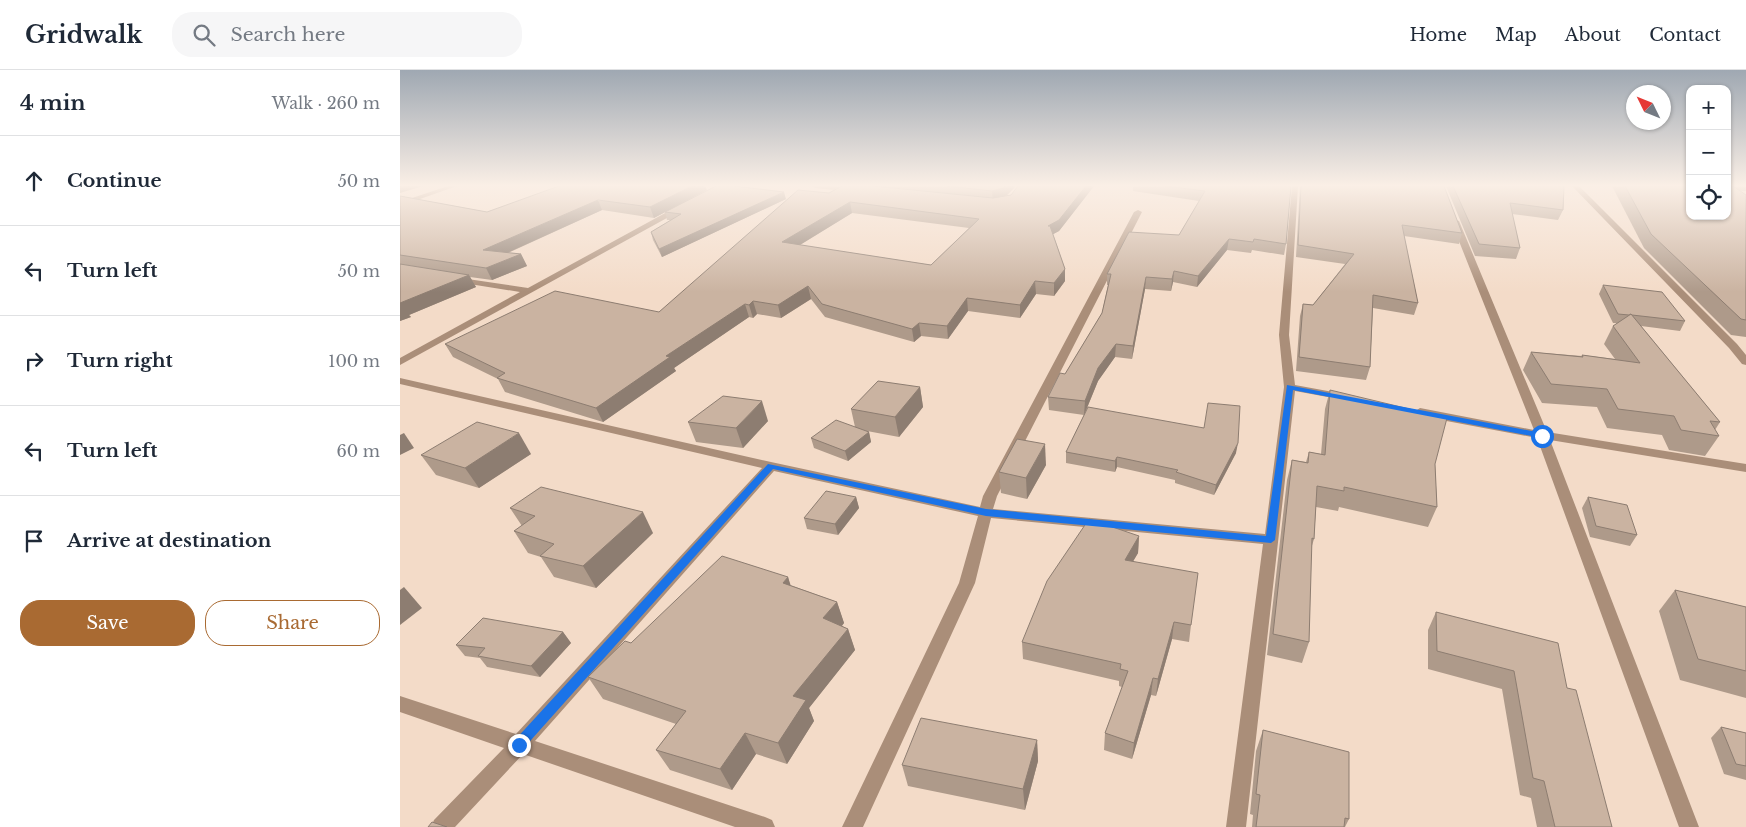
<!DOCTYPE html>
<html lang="en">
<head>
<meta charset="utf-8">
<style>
	body { margin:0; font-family:"Libre Baskerville",serif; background:#f6f6f7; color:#1f2937 }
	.controls { position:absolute; right:15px; top:15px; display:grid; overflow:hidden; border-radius:10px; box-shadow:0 1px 4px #0004 }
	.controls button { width:45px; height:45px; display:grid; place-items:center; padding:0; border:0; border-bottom:1px solid #e0e1e3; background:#fff; color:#1f2937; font:25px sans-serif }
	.compass { position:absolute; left:1226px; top:15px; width:45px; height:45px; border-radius:50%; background:#fff; box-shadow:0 1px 4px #0004; rotate:313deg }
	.stop { position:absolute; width:15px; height:15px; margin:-11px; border:4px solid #1a73e8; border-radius:50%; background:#fff }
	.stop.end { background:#1a73e8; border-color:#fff; box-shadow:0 1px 5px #0008 }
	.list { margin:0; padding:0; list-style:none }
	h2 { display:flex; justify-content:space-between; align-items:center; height:65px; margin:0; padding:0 20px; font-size:21px }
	h2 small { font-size:16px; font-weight:400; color:#747a83 }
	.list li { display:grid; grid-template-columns:32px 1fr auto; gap:15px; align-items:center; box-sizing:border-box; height:90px; padding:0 20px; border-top:1px solid #e0e1e3 }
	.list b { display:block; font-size:19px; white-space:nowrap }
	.list em { font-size:16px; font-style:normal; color:#747a83 }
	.actions { display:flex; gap:10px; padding:15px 20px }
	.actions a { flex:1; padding:11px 0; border:1px solid #a96a32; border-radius:20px; text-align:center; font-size:18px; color:#a96a32 }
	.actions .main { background:#a96a32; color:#fff }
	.icon { flex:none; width:28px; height:28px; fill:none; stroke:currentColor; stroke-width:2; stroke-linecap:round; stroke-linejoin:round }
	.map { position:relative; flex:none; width:1346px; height:757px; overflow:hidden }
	header { display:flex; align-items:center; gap:30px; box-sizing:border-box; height:70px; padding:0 25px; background:#fff; border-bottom:1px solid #e0e1e3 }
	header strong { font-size:24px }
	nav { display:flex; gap:28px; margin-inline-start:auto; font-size:18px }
	.search { width:350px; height:45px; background:#f6f6f7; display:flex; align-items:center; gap:12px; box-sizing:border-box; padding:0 18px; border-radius:20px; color:#747a83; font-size:19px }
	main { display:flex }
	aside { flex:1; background:#fff }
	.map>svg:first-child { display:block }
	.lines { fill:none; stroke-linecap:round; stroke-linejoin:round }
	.minor { fill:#aa8e79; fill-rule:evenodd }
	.wall { fill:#ae9a8a; fill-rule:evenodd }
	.shaded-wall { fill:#8d7d71 }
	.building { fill:#cab3a1; stroke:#8d7d71; fill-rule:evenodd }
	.route { fill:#1a73e8 }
</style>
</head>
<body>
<header>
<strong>Gridwalk</strong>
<div class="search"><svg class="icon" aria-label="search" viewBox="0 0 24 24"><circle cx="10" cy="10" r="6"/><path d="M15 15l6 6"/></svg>Search here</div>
<nav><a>Home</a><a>Map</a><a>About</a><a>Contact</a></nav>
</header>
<main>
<aside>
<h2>4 min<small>Walk · 260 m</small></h2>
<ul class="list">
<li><svg class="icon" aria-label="ahead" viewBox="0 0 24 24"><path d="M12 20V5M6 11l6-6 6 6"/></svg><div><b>Continue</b></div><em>50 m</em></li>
<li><svg class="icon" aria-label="left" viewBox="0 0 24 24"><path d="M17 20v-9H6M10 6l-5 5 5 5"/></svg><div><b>Turn left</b></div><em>50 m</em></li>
<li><svg class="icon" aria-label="right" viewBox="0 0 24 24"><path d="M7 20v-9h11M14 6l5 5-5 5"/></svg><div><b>Turn right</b></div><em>100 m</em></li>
<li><svg class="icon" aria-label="left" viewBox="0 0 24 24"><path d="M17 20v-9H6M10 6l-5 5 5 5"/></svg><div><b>Turn left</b></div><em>60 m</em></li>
<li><svg class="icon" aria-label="arrive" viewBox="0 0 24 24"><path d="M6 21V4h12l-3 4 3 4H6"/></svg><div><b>Arrive at destination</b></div></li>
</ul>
<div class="actions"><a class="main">Save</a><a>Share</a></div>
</aside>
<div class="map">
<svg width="1346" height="757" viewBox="0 0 1346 757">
	<rect width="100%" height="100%" fill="#f3dbc8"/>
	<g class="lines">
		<g class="minor">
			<path d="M48,116H57L0,136V132Z"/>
			<path d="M412,116H434L458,120L455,122L415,118Z"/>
			<path d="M892,116H898L889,265L895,315L944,324L950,327L944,330L895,321L846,757H826L863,474L591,448L575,513L463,757H442L559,513L578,446L374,401L135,671L365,747L372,750L375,757H335L123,684L55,757H31L34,750L104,678L0,642V626L116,664L362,398L0,314V308L371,392L580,437L583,426L734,142L738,140L742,142L597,426L593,439L865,464L884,317L879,265Z"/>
			<path d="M1172,116H1179L1337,274L1346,285V295L1342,294L1329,278Z"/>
			<path d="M1327,116L1346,117V121L1327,120Z"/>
			<path d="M278,136L285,138L0,295V288L120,222L57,212L54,211V207L128,218Z"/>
			<path d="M1052,149L1059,151L1147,362L1346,394V402L1150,370L1299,757H1279L1137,368L1020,346L1014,342L1020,338L1134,360L1051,151Z"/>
		</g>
	</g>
	<g class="wall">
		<path d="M442,116H616L607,125H611L618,116H694L659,161L653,164L665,199V211L654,226L636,224L620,248L568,241L548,269L521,266L514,272L425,247L411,229L381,248L357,244L353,248L349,247L274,298L276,301L203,352L105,322L98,309L53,287L45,274L259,242L429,123ZM452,143L569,158L531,195L400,175Z"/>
		<path d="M733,116H891L886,174L884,185L852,180L851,183L827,180L797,217L773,212L771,221L745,219L732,289L715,287L698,311L685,343L836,383L814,425L775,413V410L717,397L715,402L666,393V382L684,345L649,340L648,327L665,304L702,243L708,215H707V204L779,165L799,131L733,121Z"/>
		<path d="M900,116H1044L1062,163L1059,174L1004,166L1018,233L1014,245L973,238L970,297L966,310L896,301L900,246L903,234L913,235L945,194L896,187Z"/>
		<path d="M1046,116H1164L1163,140L1158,150L1112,144L1120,178L1116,189L1075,186Z"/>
		<path d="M1212,116H1290L1346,125V267L1331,265L1244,178Z"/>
		<path d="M307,120L271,139L386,129L262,187L253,170L251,162L271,150H267L265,142L254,148L202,140L108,183L121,184L127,196L92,210L70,207L76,217L9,245L11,247L0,251V126L87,142Z"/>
		<path d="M1203,215L1285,251L1280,261L1241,256L1320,352L1315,360L1319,366L1305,386L1269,380L1262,365L1207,358L1197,337L1142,333L1123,300L1131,282L1182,286V285L1215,289L1204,274L1213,256L1217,253H1213L1199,224Z"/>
		<path d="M520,317L523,337L499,367L467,361L469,362L471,372L448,391L414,378L411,368L455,357L451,339Z"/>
		<path d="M930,320L1035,394L1037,437L1028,457L939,437L938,441L916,437L914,469L911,479L909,572L902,593L867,585L887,410L892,390L906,392L909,382L921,384L925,339Z"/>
		<path d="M368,351L343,378L296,372L288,352Z"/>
		<path d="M131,384L79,418L36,405L21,385Z"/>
		<path d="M646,395L627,429L601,423L599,402Z"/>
		<path d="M456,427L459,438L438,465L407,459L404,448Z"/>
		<path d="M1188,427L1237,465L1230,476L1190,467L1182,438Z"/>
		<path d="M110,438L253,463L196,518L154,507L141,487L128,483L114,461L122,456Z"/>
		<path d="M739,466L738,483L733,491L791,555L789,572L772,569L756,626L751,625L732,689L704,680L705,663L722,617L719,616V611L623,589L622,572Z"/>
		<path d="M388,507L390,515L437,532L444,553L442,556L448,559L455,580L409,638L414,651L387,694L356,684L332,720L270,700L256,680L276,654L203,629L188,607Z"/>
		<path d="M1275,520L1346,537V628L1280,610L1259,541Z"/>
		<path d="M1036,542L1167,618L1212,757H1137L1131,728L1120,725L1102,619L1028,599V560Z"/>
		<path d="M163,562L171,573L140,607L87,597L80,588L65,586L56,575Z"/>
		<path d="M1321,657L1346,663V710L1324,704L1311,668Z"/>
		<path d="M863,660L949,749L945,757H852L853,745L850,744L856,681Z"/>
		<path d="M637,670L638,691L625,740L508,716L502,695Z"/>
	</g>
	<g class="shaded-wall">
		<path d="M0,116H23L0,123Z"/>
		<path d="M292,116H305L307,120L254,148L250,137Z"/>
		<path d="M605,116H616L604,128L593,131L592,121Z"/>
		<path d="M686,116H694L659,161L648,167V156Z"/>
		<path d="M384,122L386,129L262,187L259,179Z"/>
		<path d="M198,130L202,140L89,191L83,180Z"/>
		<path d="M450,132L452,143L385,184L382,172Z"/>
		<path d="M829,169L827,180L797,217L798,206Z"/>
		<path d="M121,184L127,196L92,210L86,198Z"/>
		<path d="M665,199V211L654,226V213Z"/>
		<path d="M774,201L773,212L771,221L772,209Z"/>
		<path d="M69,205L76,217L9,245L11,247L0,251V233Z"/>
		<path d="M746,207L745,219L732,289L733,276Z"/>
		<path d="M635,211L636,224L620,248V235Z"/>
		<path d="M408,216L411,229L381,248L378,235Z"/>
		<path d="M567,228L568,241L548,269L547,256Z"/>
		<path d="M353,231L357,244L353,248L349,235Z"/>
		<path d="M345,234L349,247L274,298L276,301L203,352L196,338L266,286Z"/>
		<path d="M519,253L521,266L514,272L512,259Z"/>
		<path d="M716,274L715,287L698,311L684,345L685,331L698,298Z"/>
		<path d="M520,317L523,337L499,367L495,347Z"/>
		<path d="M362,331L368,351L343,378L336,358Z"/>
		<path d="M469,362L471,372L448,391L445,381Z"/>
		<path d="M4,363L14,378L0,385V365Z"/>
		<path d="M119,363L131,384L79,418L65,398Z"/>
		<path d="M838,373L836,383L814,425L816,415Z"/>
		<path d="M645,374L646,395L627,429L626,408Z"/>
		<path d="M717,387V397L715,402V391Z"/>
		<path d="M456,427L459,438L438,465L435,454Z"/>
		<path d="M243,442L253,463L196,518L183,496Z"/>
		<path d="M739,466L738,483L724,507L725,490Z"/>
		<path d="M388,507L395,529L383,513Z"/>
		<path d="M4,517L22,538L0,555V520Z"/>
		<path d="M437,532L444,553L430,570L423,548Z"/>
		<path d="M774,552L772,569L756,626L758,609Z"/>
		<path d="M448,559L455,580L409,638L414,651L387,694L378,673L393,626Z"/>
		<path d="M163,562L171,573L140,607L131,596Z"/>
		<path d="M753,608L751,625L732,689L734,673Z"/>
		<path d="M345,663L356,684L332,720L320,699Z"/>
		<path d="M637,670L638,691L625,740L623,719Z"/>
	</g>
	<g class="building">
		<path d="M159,116H292L250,137L198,130L83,180L121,184L86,198L0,185V126L87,142Z"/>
		<path d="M316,116H334L384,122L259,179L251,162L281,144L265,142Z"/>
		<path d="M442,116H473L593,128L611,125L618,116H686L659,150L648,156H650L665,199L654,213L635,211L620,235L567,228L547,256L519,253L512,259L422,234L408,216L378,235L353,231L349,235L345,234L266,286L270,287L196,338L97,308L105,303L45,274L155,221L259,242L398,120L429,123ZM450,132L579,149L531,195L382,172Z"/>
		<path d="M546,116H605L603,118L592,121Z"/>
		<path d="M765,116H891L886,174L854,169L853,172L829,169L798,206L774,201L772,209L746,207L733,276L716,274L698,298L685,331L648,327L660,303L665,304L702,243L711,204H707L729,162L779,165L805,121Z"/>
		<path d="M901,116H1044L1062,163L1002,155L1018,233L973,225L970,297L899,287L903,234L913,235L954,184L898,175Z"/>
		<path d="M1053,116H1164L1163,140L1110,133L1120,178L1079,174Z"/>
		<path d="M1225,116H1290V146H1327V116H1333L1346,125V250L1341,249L1251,164Z"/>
		<path d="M0,194L69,205L0,233Z"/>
		<path d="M1203,215L1262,222L1285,251L1232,245L1231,244L1229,245L1218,244Z"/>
		<path d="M1231,244L1320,352L1310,351L1319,366L1281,360L1274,346L1218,339L1207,319L1151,314L1131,282L1183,287L1182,285L1240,293L1213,256Z"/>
		<path d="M478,311L520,317L495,347L451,339Z"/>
		<path d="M930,320L1047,348L1035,394L1037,437L944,417V421L917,416L914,469L912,468L909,572L873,564L892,390L908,393L909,382L925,385Z"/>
		<path d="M323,326L362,331L336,358L288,352Z"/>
		<path d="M808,333L840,336L838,373L816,415L776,402L778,400L717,387L715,391L666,382L688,337L804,358Z"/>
		<path d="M436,350L469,362L445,381L411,368Z"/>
		<path d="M77,352L119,363L65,398L21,385Z"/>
		<path d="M617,369L645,374L626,408L599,402Z"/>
		<path d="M141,417L243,442L183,496L140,486L154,474L114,461L135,446L110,438Z"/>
		<path d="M426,421L456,427L435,454L404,448Z"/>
		<path d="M1188,427L1227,435L1237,465L1196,456Z"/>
		<path d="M689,449L739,466L725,490L798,503L791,555L774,552L758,609L753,608L734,673L705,663L728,601L720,599L721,594L622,572L647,511Z"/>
		<path d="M322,486L388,507L383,513L437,532L423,548L448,559L393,626L406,630L378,673L345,663L320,699L256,680L286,641L188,607L225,571L231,573Z"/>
		<path d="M1275,520L1346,537V601L1298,589Z"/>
		<path d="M1036,542L1158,573L1167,618L1176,620L1212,757H1155L1144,711L1133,708L1114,601L1037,581Z"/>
		<path d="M83,548L163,562L131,596L78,586L85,578L56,575Z"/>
		<path d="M521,648L637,670L623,719L502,695Z"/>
		<path d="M1321,657L1346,663V696L1336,694Z"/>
		<path d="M863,660L949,682V749L945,748L944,757H856L860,725L856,724Z"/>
		<path d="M32,752L47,757H28Z"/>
	</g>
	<linearGradient id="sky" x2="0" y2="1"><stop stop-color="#9fa8b2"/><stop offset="0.52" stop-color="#faefe6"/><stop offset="1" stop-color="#faefe6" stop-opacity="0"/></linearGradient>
	<rect width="1346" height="222" fill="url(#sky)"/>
	<path class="route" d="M887,315L1142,363L1146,366L1142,368L893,320L875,470L871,473L586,446L373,399L123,679L119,680L114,679L112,675L114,671L368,394L586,439L866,466Z"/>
</svg>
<div class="controls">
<button>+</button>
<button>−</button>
<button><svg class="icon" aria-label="locate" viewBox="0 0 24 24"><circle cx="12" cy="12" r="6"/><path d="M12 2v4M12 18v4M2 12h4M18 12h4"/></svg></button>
</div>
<svg class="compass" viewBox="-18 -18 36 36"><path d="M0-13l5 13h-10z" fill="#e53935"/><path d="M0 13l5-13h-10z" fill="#747a83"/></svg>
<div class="stop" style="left:1142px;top:366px"></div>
<div class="stop end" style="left:119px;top:675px"></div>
</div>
</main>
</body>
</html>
